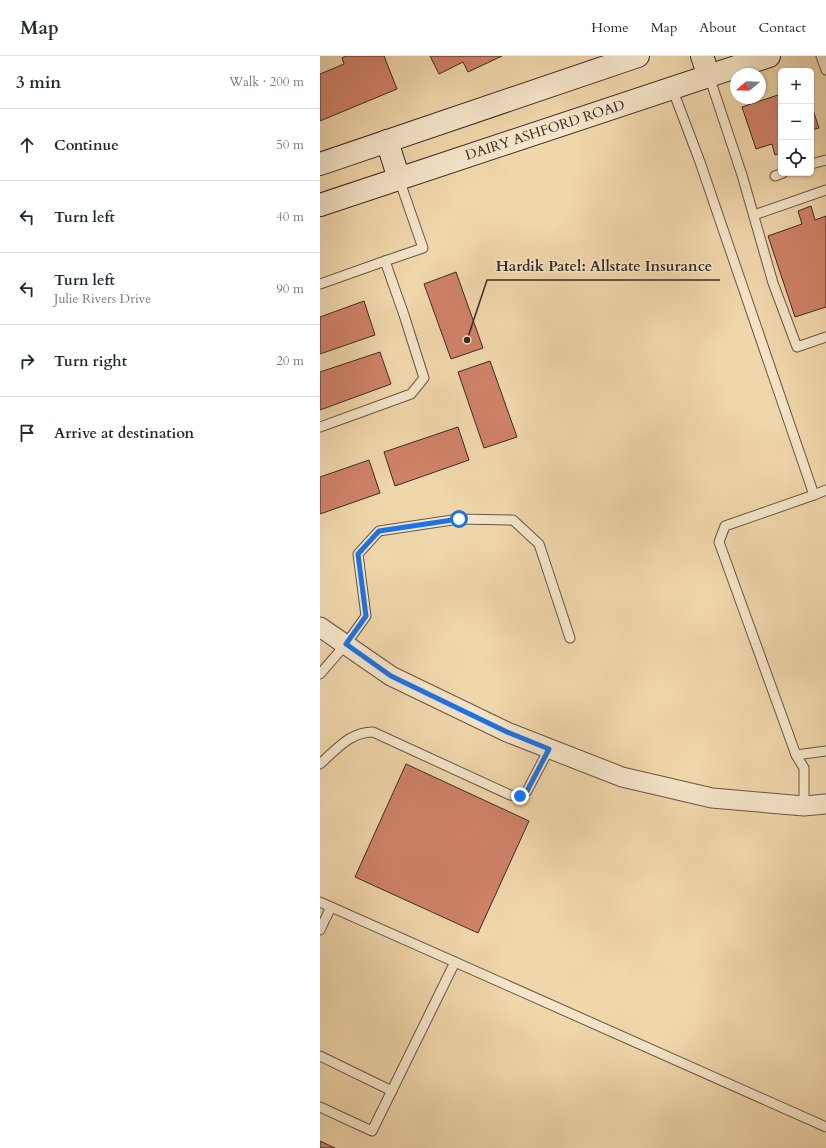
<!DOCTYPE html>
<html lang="en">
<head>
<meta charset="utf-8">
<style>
	body { margin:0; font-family:Cardo,serif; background:#f2f2f3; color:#1f2937 }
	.controls { position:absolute; right:12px; top:12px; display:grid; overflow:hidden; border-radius:6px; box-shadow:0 1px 3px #0004 }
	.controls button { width:36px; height:36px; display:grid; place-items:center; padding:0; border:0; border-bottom:1px solid #e0e1e3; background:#fff; color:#1f2937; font:20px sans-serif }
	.compass { position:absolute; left:410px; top:12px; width:36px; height:36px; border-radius:50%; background:#fff; box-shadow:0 1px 3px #0004; rotate:251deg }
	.stop { position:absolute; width:12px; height:12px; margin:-9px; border:3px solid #1a73e8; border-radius:50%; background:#fff }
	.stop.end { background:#1a73e8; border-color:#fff; box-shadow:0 1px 4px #0008 }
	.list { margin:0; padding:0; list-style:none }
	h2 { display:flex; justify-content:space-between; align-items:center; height:52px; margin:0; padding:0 16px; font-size:17px }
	h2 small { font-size:13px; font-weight:400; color:#747a83 }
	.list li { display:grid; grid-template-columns:26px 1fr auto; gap:12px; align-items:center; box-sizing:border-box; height:72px; padding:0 16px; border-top:1px solid #e0e1e3 }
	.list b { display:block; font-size:15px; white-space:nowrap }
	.list p { margin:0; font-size:13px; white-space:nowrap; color:#747a83 }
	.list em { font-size:13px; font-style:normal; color:#747a83 }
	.icon { flex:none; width:22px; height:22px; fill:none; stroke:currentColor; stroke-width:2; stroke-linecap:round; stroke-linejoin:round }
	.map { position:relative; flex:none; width:506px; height:1092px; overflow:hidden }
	header { display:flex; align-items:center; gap:24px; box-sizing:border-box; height:56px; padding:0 20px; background:#fff; border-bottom:1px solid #e0e1e3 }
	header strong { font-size:19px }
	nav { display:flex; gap:22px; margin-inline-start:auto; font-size:14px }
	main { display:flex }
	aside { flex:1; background:#fff }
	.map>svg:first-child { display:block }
	.building { fill:#cf8268; stroke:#3a2a25 }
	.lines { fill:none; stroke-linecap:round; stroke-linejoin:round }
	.service-casing { stroke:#685546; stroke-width:11 }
	.minor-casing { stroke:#685546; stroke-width:21 }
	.secondary-casing { stroke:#3a2a25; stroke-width:24 }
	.service { stroke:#f5e4c8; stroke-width:9 }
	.minor { stroke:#f5e4c8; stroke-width:19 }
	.secondary { stroke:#f5e4c8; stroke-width:22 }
	.route { stroke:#1a73e8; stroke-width:5 }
	.labels { text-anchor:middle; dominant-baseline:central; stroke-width:3; stroke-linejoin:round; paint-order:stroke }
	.street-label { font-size:14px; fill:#3a2a25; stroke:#f5e4c8 }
	.leader { fill:none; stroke:#3a2a25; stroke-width:1.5 }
	.callout-dot { fill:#3a2a25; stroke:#f5e4c8; stroke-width:1.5 }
	.callout-label { font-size:15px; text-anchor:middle; font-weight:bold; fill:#3a2a25; stroke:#f5e4c8; stroke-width:3; stroke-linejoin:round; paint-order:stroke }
</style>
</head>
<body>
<header>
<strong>Map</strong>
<nav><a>Home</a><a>Map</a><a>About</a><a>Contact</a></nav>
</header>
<main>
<aside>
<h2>3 min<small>Walk · 200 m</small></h2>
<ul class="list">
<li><svg class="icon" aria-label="ahead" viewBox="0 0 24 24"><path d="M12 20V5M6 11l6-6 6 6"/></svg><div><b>Continue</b></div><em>50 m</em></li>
<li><svg class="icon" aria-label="left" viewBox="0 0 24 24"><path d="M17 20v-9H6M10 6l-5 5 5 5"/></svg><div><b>Turn left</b></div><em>40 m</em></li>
<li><svg class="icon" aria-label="left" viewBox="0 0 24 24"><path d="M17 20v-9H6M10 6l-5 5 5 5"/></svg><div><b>Turn left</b><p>Julie Rivers Drive</p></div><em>90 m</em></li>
<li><svg class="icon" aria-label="right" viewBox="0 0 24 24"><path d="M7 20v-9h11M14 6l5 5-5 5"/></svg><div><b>Turn right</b></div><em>20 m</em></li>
<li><svg class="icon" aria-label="arrive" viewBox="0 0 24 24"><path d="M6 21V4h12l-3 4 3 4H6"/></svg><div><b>Arrive at destination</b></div></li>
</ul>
</aside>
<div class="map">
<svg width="506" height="1092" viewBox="0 0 506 1092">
	<rect width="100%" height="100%" fill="#f0d6ab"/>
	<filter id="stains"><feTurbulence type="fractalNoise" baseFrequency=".005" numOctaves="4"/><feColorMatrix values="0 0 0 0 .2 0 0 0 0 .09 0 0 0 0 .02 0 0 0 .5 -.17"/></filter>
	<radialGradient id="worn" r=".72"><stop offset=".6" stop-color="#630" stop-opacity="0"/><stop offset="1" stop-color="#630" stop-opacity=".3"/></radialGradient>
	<g class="building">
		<path d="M26,0H64L77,33L0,65V18L24,8L22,2Z"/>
		<path d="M110,0H182L148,16L143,6L119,18Z"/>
		<path d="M461,38V97L455,99L452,88L436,93L422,51Z"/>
		<path d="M491,48L499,72L491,74Z"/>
		<path d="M491,150L495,164L506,160V251L475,261L448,180L482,168L478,155Z"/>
		<path d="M136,216L163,292L131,303L104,228Z"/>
		<path d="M44,245L55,279L0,298V261Z"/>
		<path d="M60,296L71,328L0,354V316Z"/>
		<path d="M170,305L197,381L164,392L138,316Z"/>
		<path d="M138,371L149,404L75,430L64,396Z"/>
		<path d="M49,404L60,437L0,458V421Z"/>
		<path d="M86,708L209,765L158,877L35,821Z"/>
		<path d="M0,1085L15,1092H0Z"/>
	</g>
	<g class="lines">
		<defs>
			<g id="service">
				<path d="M501,0L506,14"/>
				<path d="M389,20L422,119L453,227L477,291L506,281"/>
				<path d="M352,32L380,106L494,439L405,470L399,486L476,699L484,712V750"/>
				<path d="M491,108L506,104"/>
				<path d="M455,120L463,117"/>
				<path d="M434,159L506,134"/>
				<path d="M0,228L65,205"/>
				<path d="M0,371L91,338L104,322L84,259L65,205L103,192L79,123"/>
				<path d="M494,439L506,434"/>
				<path d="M0,618L26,588L46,560L38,498L59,475L139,463L193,464L219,488L250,582"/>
				<path d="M476,699L506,695"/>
				<path d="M0,708C17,693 30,676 53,676L190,739L200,740L207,735L229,693"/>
				<path d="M0,846L506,1071"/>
				<path d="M0,874L11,851"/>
				<path d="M0,1000L72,1035"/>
				<path d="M0,1051L52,1075L135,906"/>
			</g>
			<path id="minor" d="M0,571L71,620L187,676L302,721L392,742L484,750L506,748"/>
			<g id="secondary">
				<path d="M382,0L389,20"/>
				<path d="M67,85L79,123"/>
				<path d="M0,108L318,0"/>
				<path d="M0,149L449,0"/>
			</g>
		</defs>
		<use href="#service" class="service-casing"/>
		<use href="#minor" class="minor-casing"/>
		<use href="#secondary" class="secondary-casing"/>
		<use href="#service" class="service"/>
		<use href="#minor" class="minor"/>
		<use href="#secondary" class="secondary"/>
	</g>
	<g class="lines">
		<path class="route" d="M139,463L59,475L38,498L46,560L26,588L71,620L187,676L229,693L207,735L200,740"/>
	</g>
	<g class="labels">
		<g class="street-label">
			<text transform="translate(225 74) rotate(-18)">DAIRY ASHFORD ROAD</text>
		</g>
	</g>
	<path class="leader" d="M147 284L167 224H400"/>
	<circle class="callout-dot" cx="147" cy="284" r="4"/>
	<g class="callout-label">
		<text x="284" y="215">Hardik Patel: Allstate Insurance</text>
	</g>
	<rect width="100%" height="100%" filter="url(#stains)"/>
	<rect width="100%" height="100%" fill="url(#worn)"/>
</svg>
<div class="controls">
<button>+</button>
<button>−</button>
<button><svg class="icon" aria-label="locate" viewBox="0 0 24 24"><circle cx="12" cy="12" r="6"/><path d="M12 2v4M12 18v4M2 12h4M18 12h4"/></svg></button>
</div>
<svg class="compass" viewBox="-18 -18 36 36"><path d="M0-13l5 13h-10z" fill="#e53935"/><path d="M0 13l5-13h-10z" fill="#747a83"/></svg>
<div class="stop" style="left:139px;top:463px"></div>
<div class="stop end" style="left:200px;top:740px"></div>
</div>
</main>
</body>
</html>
